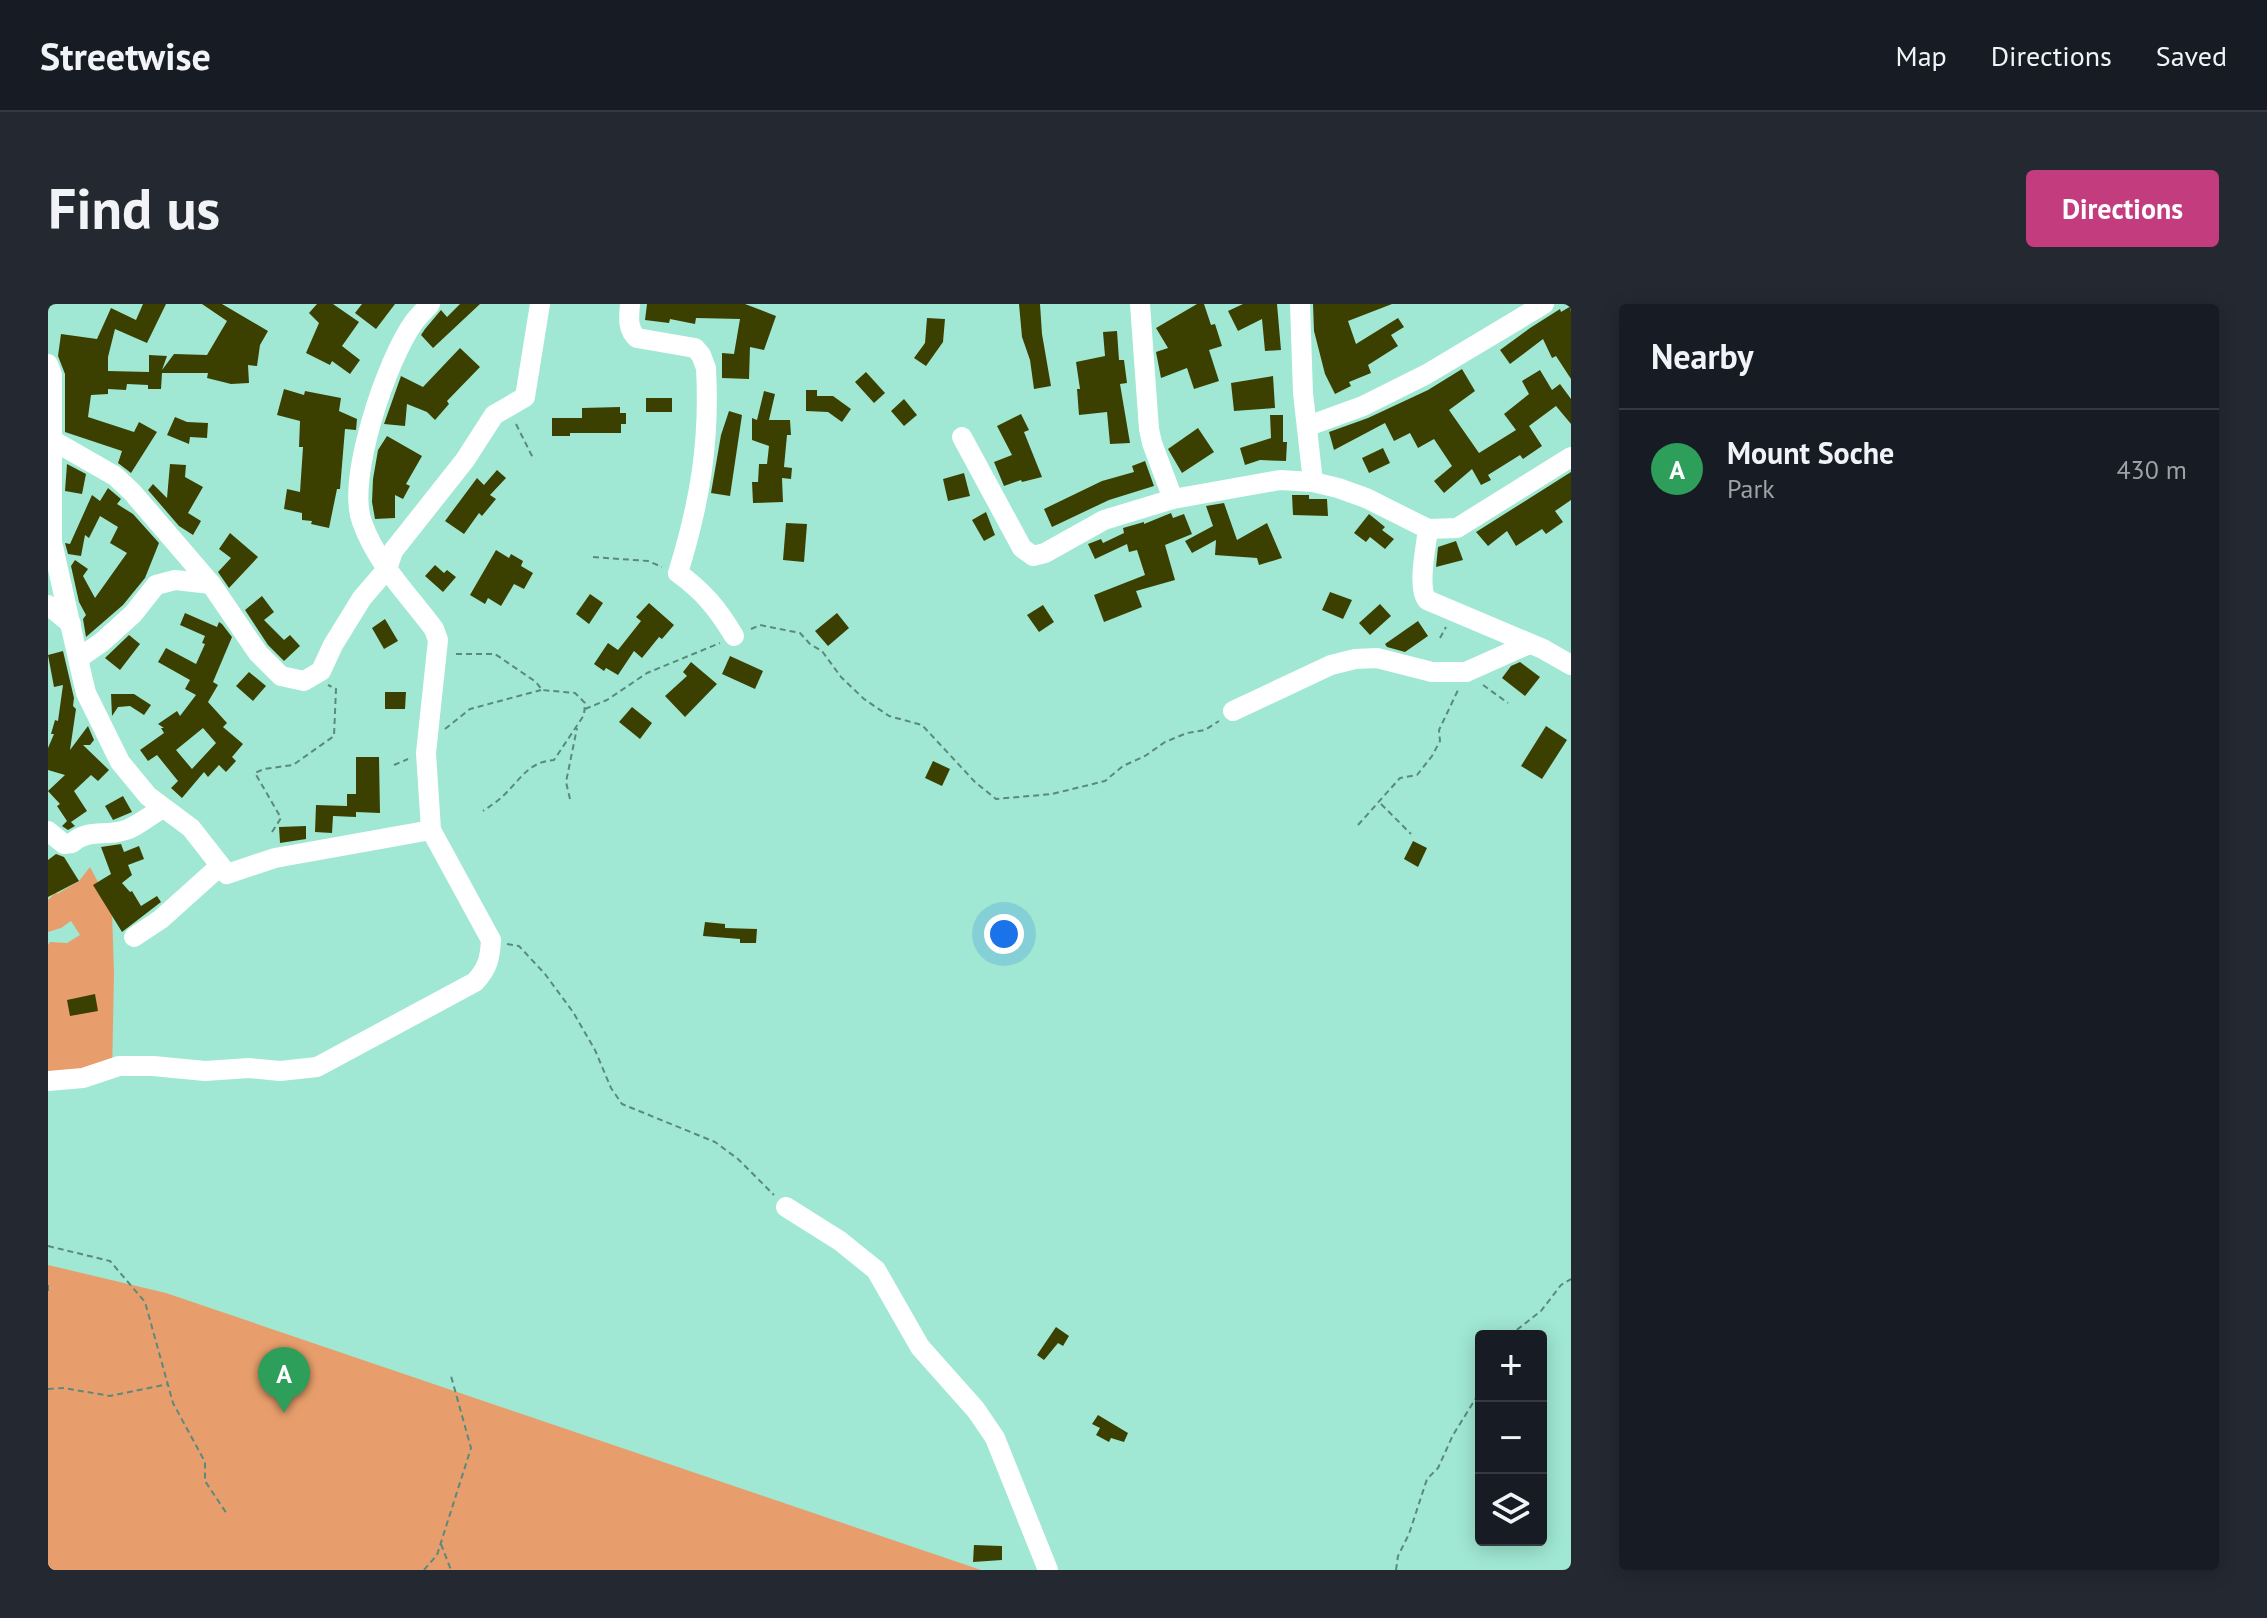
<!DOCTYPE html>
<html lang="en">
<head>
<meta charset="utf-8">
<style>
	body { margin:0; font-family:"PT Sans",sans-serif; background:#242831; color:#f1f3f6 }
	.controls { position:absolute; right:24px; bottom:24px; display:grid; overflow:hidden; border-radius:8px; box-shadow:0 4px 20px #0003 }
	.controls button { width:72px; height:72px; display:grid; place-items:center; padding:0; border:0; border-bottom:2px solid #363941; background:#171b24; color:#f1f3f6; font:40px sans-serif }
	.you { position:absolute; left:956px; top:630px; width:28px; height:28px; margin:-20px; border:6px solid #fff; border-radius:50%; background:#1a73e8; box-shadow:0 0 0 12px #1a73e833 }
	.badge { display:grid; place-items:center; width:52px; height:52px; border-radius:50%; background:#c33d7e; color:#fff; font-size:26px; font-weight:700 }
	.pin { position:absolute; translate:-50% -66px; filter:drop-shadow(0 2px 4px #0008) }
	.pin::after { content:''; position:absolute; top:42px; width:28px; height:24px; background:inherit; clip-path:polygon(0 0,100% 0,50% 100%) }
	.list { margin:0; padding:0; list-style:none }
	h2 { display:flex; justify-content:space-between; align-items:center; height:104px; margin:0; padding:0 32px; font-size:34px }
	h2 small { font-size:26px; font-weight:400; color:#9ea1a6 }
	.list li { display:grid; grid-template-columns:52px 1fr auto; gap:24px; align-items:center; box-sizing:border-box; height:120px; padding:0 32px; border-top:2px solid #363941 }
	.list b { display:block; font-size:30px; white-space:nowrap }
	.list p { margin:0; font-size:26px; white-space:nowrap; color:#9ea1a6 }
	.list em { font-size:26px; font-style:normal; color:#9ea1a6 }
	.icon { flex:none; width:44px; height:44px; fill:none; stroke:currentColor; stroke-width:2; stroke-linecap:round; stroke-linejoin:round }
	.map { position:relative; flex:none; width:1523px; height:1266px; overflow:hidden; border-radius:8px }
	header { display:flex; align-items:center; gap:48px; box-sizing:border-box; height:112px; padding:0 40px; background:#171b24; border-bottom:2px solid #363941 }
	header strong { font-size:38px }
	nav { display:flex; gap:44px; margin-inline-start:auto; font-size:28px }
	.intro { display:flex; align-items:center; justify-content:space-between; box-sizing:border-box; height:192px; padding:0 48px }
	h1 { margin:0; font-size:56px }
	.button { padding:20px 36px; border-radius:8px; background:#c33d7e; color:#fff; font-size:28px; font-weight:700 }
	main { display:flex; gap:48px; padding:0 48px }
	aside { flex:1; background:#171b24; border-radius:8px; box-shadow:0 4px 20px #0003 }
	.map>svg:first-child { display:block }
	.green { fill:#e89e6c }
	.building { fill:#3b4000; fill-rule:evenodd }
	.lines { fill:none; stroke-linecap:round; stroke-linejoin:round }
	.path { stroke:#5a8a7c; stroke-width:2; stroke-dasharray:6 4; stroke-linecap:butt }
	.minor { stroke:#fff; stroke-width:20 }
</style>
</head>
<body>
<header>
<strong>Streetwise</strong>
<nav><a>Map</a><a>Directions</a><a>Saved</a></nav>
</header>
<div class="intro"><h1>Find us</h1><a class="button">Directions</a></div>
<main>
<div class="map">
<svg width="1523" height="1266" viewBox="0 0 1523 1266">
	<rect width="100%" height="100%" fill="#a0e8d3"/>
	<g class="green">
		<path d="M42,563L50,578L63,573L66,670L64,772L0,775V641L2,638L19,639L32,631L23,617L13,624L0,628V596L8,588L9,590L31,577Z"/>
		<path d="M0,961L118,989L933,1266H0Z"/>
	</g>
	<g class="building">
		<path d="M95,0H118L99,39L67,25L60,53V67L101,68V51L119,52L114,66L126,50L159,51L179,17L154,0H174L220,27L212,41L209,62L200,61L201,79L183,80L159,74L160,69H114L113,85H100V81L79,80L78,86L60,85V90L43,91L40,113L86,128L91,118L109,128L83,169L70,159L74,147L17,128V70L10,52L13,30L49,35L63,4L88,16Z"/>
		<path d="M269,0H285L311,18L294,42L312,56L302,70L284,57L282,61L258,49L271,19L261,9Z"/>
		<path d="M314,0H347L328,25L307,9Z"/>
		<path d="M412,0H432L385,44L373,31L377,25L393,6L399,13Z"/>
		<path d="M599,0H697L728,12L716,46L702,43L701,75L674,74V49L686,50L692,15L648,14L647,20L622,15L621,19L597,16Z"/>
		<path d="M971,0H992L994,30L1003,82L986,85L982,56L974,33Z"/>
		<path d="M1149,0H1156L1163,21L1167,20L1174,42L1161,46L1171,77L1146,85L1139,64L1113,74L1108,48L1120,44L1108,24Z"/>
		<path d="M1195,0H1229L1233,46L1217,47L1214,15L1190,27L1180,7Z"/>
		<path d="M1265,0H1344L1300,17L1308,40L1350,14L1356,23L1343,31L1350,42L1320,61L1323,69L1301,78L1303,82L1287,90L1277,70L1266,27Z"/>
		<path d="M1523,2V75L1508,52L1504,54L1495,35L1462,60L1452,46L1482,24L1512,5L1513,8Z"/>
		<path d="M879,14L897,15L895,38L878,62L866,54L877,39Z"/>
		<path d="M1069,27L1071,56H1076L1079,79L1072,80L1082,139L1062,140L1059,108L1031,111L1029,85H1032L1028,58L1057,52L1055,28Z"/>
		<path d="M412,44L432,63L399,97L401,100L387,116L379,108L359,100L357,122L336,120L353,72L375,83Z"/>
		<path d="M1414,65L1427,87L1401,106L1431,149L1468,126L1456,110L1481,90L1474,77L1492,66L1504,86L1512,80L1523,95V120L1508,102L1481,122L1494,142L1475,155L1472,151L1440,171L1443,176L1433,181L1424,165L1396,189L1386,177L1404,162L1386,135L1370,144L1362,129L1346,137L1337,119L1286,146L1281,128L1320,114L1380,86Z"/>
		<path d="M818,68L837,89L826,99L807,78Z"/>
		<path d="M1225,72L1227,104L1186,107L1183,79Z"/>
		<path d="M236,85L256,91L257,87L293,94L291,107L309,115L308,126L297,125L292,185H289L281,224L263,220L264,217L254,216V209L236,205L239,185L252,188L255,143H251L252,117L229,111Z"/>
		<path d="M758,86H769V92H785L803,105L794,118L780,108L758,107Z"/>
		<path d="M716,87L727,90L721,116H742L743,131H739L736,163L744,164L743,175L734,174L735,198L705,199L704,178H710L711,160H719L721,142L704,136V114L709,116Z"/>
		<rect x="598" y="94" width="26" height="14"/>
		<path d="M856,95L869,111L856,122L843,107Z"/>
		<path d="M572,103V109H578V120H573V129H522V132H504V114H534V104Z"/>
		<path d="M681,107L694,111L682,192L663,189L673,131Z"/>
		<path d="M973,110L981,126L976,128L994,173L974,178L973,176L956,182L946,158L964,151L949,122Z"/>
		<path d="M1222,111H1235V138H1239L1238,157L1212,156L1197,161L1192,144L1223,134Z"/>
		<path d="M127,113L139,118L160,119L159,134L142,133L141,140L119,131Z"/>
		<path d="M1150,124L1166,148L1134,169L1120,145Z"/>
		<path d="M339,132L374,152L358,180L362,182L355,195L347,191V214L327,215L324,198L325,175L330,146Z"/>
		<path d="M1335,144L1342,159L1321,169L1314,154Z"/>
		<path d="M1097,157L1106,182L1061,196L1004,223L996,205L1054,177L1086,168L1084,162Z"/>
		<path d="M19,160L38,170L34,190L17,187Z"/>
		<path d="M122,160L138,161L137,173L155,183L140,209L153,217L145,231L131,222L100,186L105,180L119,194Z"/>
		<path d="M449,166L458,174L442,191L448,195L434,212L431,209L416,230L397,217L429,174L436,181Z"/>
		<path d="M1523,168V196L1507,207L1515,218L1498,230L1494,225L1468,242L1459,227L1440,242L1428,228Z"/>
		<path d="M916,169L922,192L900,197L895,175Z"/>
		<path d="M60,184L73,195L69,200L85,210L111,239L97,274L75,301L38,333L35,315L38,311L31,298L23,262L27,256L40,265L35,272L47,294L79,249L62,239L70,223L52,212L41,234L37,231L33,252L20,250L17,239L22,240L44,191L52,197Z"/>
		<path d="M1244,191H1261V195H1279L1280,212L1245,211Z"/>
		<path d="M1176,199L1189,236L1219,219L1234,254L1211,261L1209,254L1167,251L1168,236L1144,249L1137,237L1165,222L1158,202Z"/>
		<path d="M938,208L947,231L936,237L924,216Z"/>
		<path d="M1123,209L1125,214L1136,210L1144,230L1117,241L1127,276L1088,287L1094,303L1056,318L1046,291L1097,271L1089,246L1081,248L1079,240L1047,255L1040,240L1053,235L1055,239L1076,229L1075,224L1096,218V220Z"/>
		<path d="M1321,210L1337,223L1334,226L1346,235L1337,245L1322,233L1318,238L1306,229Z"/>
		<path d="M738,219L759,220L756,258L735,256Z"/>
		<path d="M182,229L210,253L181,284L170,268L183,254L171,245Z"/>
		<path d="M1408,237L1415,256L1388,263L1390,243Z"/>
		<path d="M448,246L461,254L463,250L475,257L473,262L485,269L476,285L466,280L453,302L440,294L437,300L422,291Z"/>
		<path d="M387,261L396,269L399,266L408,273L395,288L377,272Z"/>
		<path d="M1282,288L1304,296L1295,315L1274,306Z"/>
		<path d="M542,290L555,299L541,320L528,310Z"/>
		<path d="M214,292L226,308L216,316L236,336L242,331L252,342L236,357L220,341L197,306Z"/>
		<path d="M601,299L626,321L614,335L611,333L594,354L586,347L570,371L558,364L556,367L546,360L560,339L570,346L593,317L588,313Z"/>
		<path d="M1332,300L1343,312L1322,331L1311,319Z"/>
		<path d="M995,301L1006,318L991,328L979,311Z"/>
		<path d="M137,309L169,323L171,318L174,320L184,333L165,378L170,381L160,398L179,419L175,423L195,440L184,453L188,457L178,468L171,461L160,473L156,468L134,494L123,484L130,477L109,451L100,457L92,446L116,429L113,424H116L110,420L129,407L132,412L148,391L137,385L142,376L110,358L118,344L148,360L157,340L154,339L157,332L132,321ZM155,424L168,439L144,465L128,446Z"/>
		<path d="M789,309L801,324L780,342L767,327Z"/>
		<path d="M337,315L350,337L336,345L324,324Z"/>
		<path d="M1370,317L1380,332L1357,348L1339,343L1337,340Z"/>
		<path d="M81,331L92,340L72,366L57,354Z"/>
		<path d="M15,347L26,394L25,402L28,405L22,446L40,422L46,436L42,441H35L61,466L50,477L43,471L26,487L39,507L23,518L27,522L20,526L14,522L19,517L9,502L12,500L0,487L17,471L0,466V444L6,430H3L7,416L10,417L15,381L6,383L0,351Z"/>
		<path d="M682,352L715,367L707,385L674,370Z"/>
		<path d="M643,358L669,380L637,413L617,392L639,372L635,368Z"/>
		<path d="M1472,358L1492,373L1477,392L1454,374L1463,362Z"/>
		<path d="M201,368L218,382L205,397L188,382Z"/>
		<path d="M337,388H358L357,405H337Z"/>
		<path d="M63,390H86L103,401L96,411L82,402L70,403L64,412Z"/>
		<path d="M584,403L604,419L592,435L571,418Z"/>
		<path d="M1498,422L1519,436L1494,475L1473,462Z"/>
		<path d="M308,453H331L332,509L308,508V513L285,512L284,529L267,528L268,501L299,502V490H308Z"/>
		<path d="M885,457L902,465L894,482L877,474Z"/>
		<path d="M75,492L84,508L65,516L57,502Z"/>
		<path d="M258,522V535L232,539L231,523Z"/>
		<path d="M1365,537L1379,544L1370,563L1356,555Z"/>
		<path d="M73,540L76,548L91,542L96,555L80,561L84,571L74,579L82,588L84,587L93,602L109,592L113,598L74,628L45,581L63,570L53,543Z"/>
		<path d="M8,550L16,553L31,577L0,593V556Z"/>
		<path d="M657,618L677,620V624L709,625L708,639H692V635L655,632Z"/>
		<path d="M47,690L50,707L22,712L19,696Z"/>
		<path d="M1008,1023L1021,1032L1015,1042L1010,1039L996,1056L989,1051Z"/>
		<path d="M1050,1111L1080,1129L1076,1138L1063,1134L1061,1138L1048,1131L1052,1124L1044,1120Z"/>
		<path d="M926,1241L954,1242V1256L925,1258Z"/>
	</g>
	<g class="lines">
		<g class="path">
			<path d="M468,120L485,154"/>
			<path d="M545,253L600,257L614,263"/>
			<path d="M703,325L712,321L752,329L762,340L774,347L793,373L816,395L841,412L874,421L927,478L948,495L1004,490L1057,477L1075,462L1097,452L1117,438L1139,429L1157,426L1171,417"/>
			<path d="M1392,334L1398,323"/>
			<path d="M408,350H447L488,378L494,386L527,389L537,399L536,411L506,456C480,458 473,475 455,492C449,498 442,502 435,507"/>
			<path d="M1435,381L1460,399"/>
			<path d="M537,405L559,396L599,369L672,339"/>
			<path d="M397,425L422,405L493,386"/>
			<path d="M346,461L360,455"/>
			<path d="M522,495L518,478L529,424"/>
			<path d="M1333,500L1363,530"/>
			<path d="M1310,521L1352,474L1369,471L1384,452L1392,437L1391,426L1411,384"/>
			<path d="M224,528L233,514L207,469L216,465L245,461L286,432L288,385L280,381"/>
			<path d="M459,640L471,642L497,670L525,708L547,746L563,784L574,800L667,838L690,855L726,891"/>
			<path d="M0,942L62,957L97,998L125,1099L157,1158V1177L179,1210"/>
			<path d="M0,981V987"/>
			<path d="M1461,1032L1493,1007L1513,981L1523,975"/>
			<path d="M0,1085L16,1084L62,1092L120,1080"/>
			<path d="M393,1240L403,1266"/>
			<path d="M376,1266L389,1251L423,1144L403,1072"/>
			<path d="M1348,1266L1350,1252L1361,1230L1379,1175L1390,1164L1405,1131L1433,1086"/>
		</g>
		<g class="minor">
			<path d="M582,0C581,13 579,25 589,34L647,44L653,51L658,64C662,138 652,198 630,269C655,287 670,305 686,332"/>
			<path d="M1092,0L1101,125L1104,139L1125,195"/>
			<path d="M1252,0L1255,89L1265,178"/>
			<path d="M0,60L4,71V238L33,368L38,389L72,458L100,492L143,524L179,570L227,554L383,526"/>
			<path d="M1260,122L1315,102L1379,70L1496,0"/>
			<path d="M914,133L974,244L985,252L997,249L1056,216L1125,195L1232,176L1265,178L1290,184L1318,194L1380,225L1409,224L1523,153"/>
			<path d="M4,136L67,172L84,188L163,280L210,349L233,372L256,377L273,367L285,341L314,294L339,265L345,247L417,156L446,111L477,93L492,0"/>
			<path d="M1380,225C1378,243 1369,283 1379,296L1495,345L1523,361"/>
			<path d="M0,301L23,320"/>
			<path d="M31,354L54,338L85,310L108,281L127,276L163,280"/>
			<path d="M1185,407L1283,361L1307,355L1329,354L1384,368H1418L1481,340"/>
			<path d="M0,527L16,540L24,539C39,525 56,532 74,527C88,524 102,511 115,504"/>
			<path d="M86,633L113,615L172,562"/>
			<path d="M0,777L35,774L71,762H105L157,767L201,764L232,767L269,763L427,678C440,664 442,654 443,636L383,526L378,449L390,336L386,325C360,290 329,260 314,218C298,175 339,55 366,18C370,12 377,6 382,0"/>
			<path d="M738,903L792,937L828,966L872,1043L928,1106L947,1134L1000,1266"/>
		</g>
	</g>
</svg>
<div class="controls">
<button>+</button>
<button>−</button>
<button><svg class="icon" aria-label="layers" viewBox="0 0 24 24"><path d="M12 4l9 5-9 5-9-5zM3 14l9 5 9-5"/></svg></button>
</div>
<div class="you"></div>
<div class="pin badge" style="left:236px;top:1109px;background:#2e9e5b">A</div>
</div>
<aside>
<h2>Nearby<small></small></h2>
<ul class="list">
<li><span class="badge" style="background:#2e9e5b">A</span><div><b>Mount Soche</b><p>Park</p></div><em>430 m</em></li>
</ul>
</aside>
</main>
</body>
</html>
